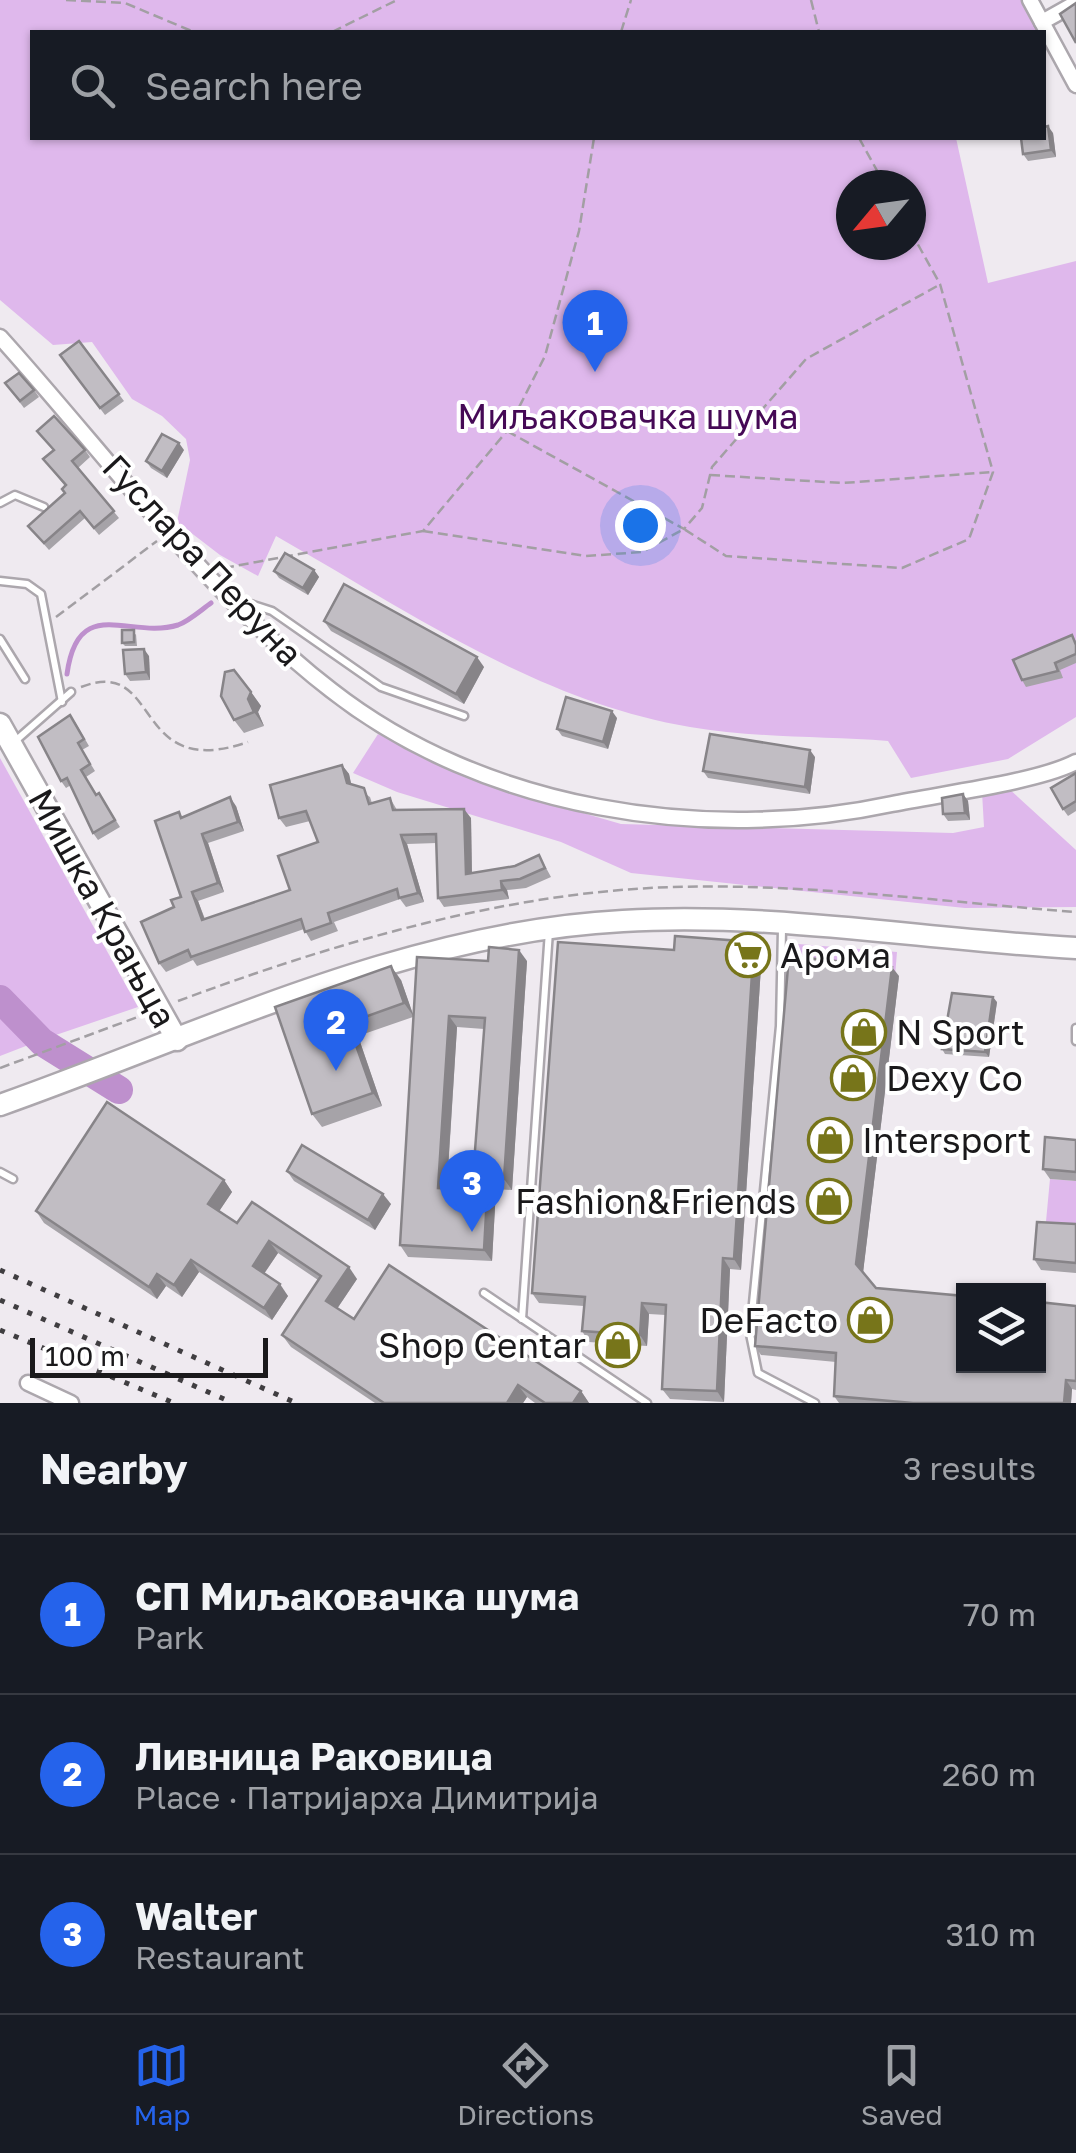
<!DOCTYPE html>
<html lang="en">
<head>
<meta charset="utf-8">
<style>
	body { margin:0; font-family:"Golos Text",sans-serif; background:#20242c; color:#f1f3f6 }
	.controls { position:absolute; right:30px; bottom:30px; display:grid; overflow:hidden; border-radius:0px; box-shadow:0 2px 8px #0004 }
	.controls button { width:90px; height:90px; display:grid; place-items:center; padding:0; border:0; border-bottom:2px solid #363941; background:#171b24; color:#f1f3f6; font:50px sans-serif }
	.compass { position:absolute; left:836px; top:170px; width:90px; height:90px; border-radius:50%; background:#171b24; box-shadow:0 2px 8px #0004; rotate:241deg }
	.scale { position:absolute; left:30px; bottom:25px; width:238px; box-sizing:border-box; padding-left:10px; border:5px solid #1a191b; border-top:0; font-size:28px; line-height:35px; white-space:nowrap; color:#1a191b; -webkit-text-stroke:8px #fff; paint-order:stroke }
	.you { position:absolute; left:640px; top:525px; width:35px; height:35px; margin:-25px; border:8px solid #fff; border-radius:50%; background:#1a73e8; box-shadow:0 0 0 15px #1a73e833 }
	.badge { display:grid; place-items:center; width:65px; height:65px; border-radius:50%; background:#2563eb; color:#fff; font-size:32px; font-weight:700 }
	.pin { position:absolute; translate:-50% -82px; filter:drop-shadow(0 2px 5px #0008) }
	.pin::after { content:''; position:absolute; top:52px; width:35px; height:30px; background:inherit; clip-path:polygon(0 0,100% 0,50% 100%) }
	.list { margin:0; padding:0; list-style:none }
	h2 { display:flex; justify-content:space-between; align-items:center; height:130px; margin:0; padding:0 40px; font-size:42px }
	h2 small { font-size:32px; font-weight:400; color:#9ea1a6 }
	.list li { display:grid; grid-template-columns:65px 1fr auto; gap:30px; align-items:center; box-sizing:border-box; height:160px; padding:0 40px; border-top:2px solid #363941 }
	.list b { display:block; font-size:38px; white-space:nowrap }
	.list p { margin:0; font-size:32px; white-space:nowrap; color:#9ea1a6 }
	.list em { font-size:32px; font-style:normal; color:#9ea1a6 }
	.icon { flex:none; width:55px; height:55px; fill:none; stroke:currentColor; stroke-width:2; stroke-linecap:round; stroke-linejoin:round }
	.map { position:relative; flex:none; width:1076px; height:1403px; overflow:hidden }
	.search { position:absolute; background:#171b24; box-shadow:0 2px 8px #0004; left:30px; right:30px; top:30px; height:110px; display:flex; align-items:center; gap:25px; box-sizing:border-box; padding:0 35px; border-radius:0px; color:#9ea1a6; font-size:38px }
	.sheet { height:610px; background:#171b24 }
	nav { display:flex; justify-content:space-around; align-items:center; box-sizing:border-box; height:140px; border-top:2px solid #363941; background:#171b24; font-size:28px; color:#9ea1a6 }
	nav a { display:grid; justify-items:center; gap:5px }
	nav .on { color:#2563eb }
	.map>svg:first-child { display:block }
	.green { fill:#dfb8ec; fill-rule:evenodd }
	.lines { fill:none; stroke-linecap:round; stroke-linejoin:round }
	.stream { stroke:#be90cd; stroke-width:5 }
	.river { stroke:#be90cd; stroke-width:28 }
	.lane-casing { stroke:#aca7ad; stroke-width:11 }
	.street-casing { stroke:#aca7ad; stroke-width:19 }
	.secondary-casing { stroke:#aca7ad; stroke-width:25 }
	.path { stroke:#a29fa3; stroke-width:2.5; stroke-dasharray:10 5; stroke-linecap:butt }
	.lane { stroke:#fff; stroke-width:6 }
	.street { stroke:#fff; stroke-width:14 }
	.secondary { stroke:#fff; stroke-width:20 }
	.rail { stroke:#403e41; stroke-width:5; stroke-dasharray:5 10; stroke-linecap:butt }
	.wall { fill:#a6a3a8; fill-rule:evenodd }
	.shaded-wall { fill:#878488 }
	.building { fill:#c1bdc3; stroke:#878488; stroke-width:2.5; fill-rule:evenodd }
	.labels { text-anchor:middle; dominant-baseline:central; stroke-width:8; stroke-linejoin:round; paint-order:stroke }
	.park-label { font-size:35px; fill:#450955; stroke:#fff }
	.street-label { font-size:35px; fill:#1a191b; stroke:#fff }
	.poi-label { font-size:35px; fill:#1a191b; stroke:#fff; text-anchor:start }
</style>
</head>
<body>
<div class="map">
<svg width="1076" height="1403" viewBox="0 0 1076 1403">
	<rect width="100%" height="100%" fill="#efeaf0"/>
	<g class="green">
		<path d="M0,0H1023L1037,32H32V138H956L988,283L1076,261V717L1008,759L911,778L888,741C823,736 754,738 690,727C537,701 408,611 276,536L258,576L220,555L177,522L190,460L186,439L162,416L132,399L92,342L53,345L0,300ZM851,185H911V245H851Z"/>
		<path d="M378,734L500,789L621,824L953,833L984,827L982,792L1007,787L1076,850V907L965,908L631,873L561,842L397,792L353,773Z"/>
		<path d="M0,758L138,1007L47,1038L0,990Z"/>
		<path d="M798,944L897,952L895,976L795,965Z"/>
		<path d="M0,1006L31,1044L0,1056Z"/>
		<path d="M1050,1179L1076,1181V1234L1045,1232Z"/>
	</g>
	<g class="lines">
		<path class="stream" d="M67,674C78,593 130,640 178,625C189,621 201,610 211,603"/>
		<path class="river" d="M0,999L42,1042L119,1090"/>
		<defs>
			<g id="lane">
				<path d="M0,503L15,495L44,507"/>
				<path d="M0,581L27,584L41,594L62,702"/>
				<path d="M235,599L272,611L381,687L464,716"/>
				<path d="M0,639L25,679"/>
				<path d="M13,743L71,692"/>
				<path d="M782,929L780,1026L750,1334L758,1373L815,1403"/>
				<path d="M1076,1028V1041"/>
				<path d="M0,1172L13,1179"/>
				<path d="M484,1293L647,1403"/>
				<path d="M522,1319L549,931"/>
			</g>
			<g id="street">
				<path d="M1030,0L1076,85"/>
				<path d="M1042,22L1076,3"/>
				<path d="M0,337C104,452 209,596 331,690C484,810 705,844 892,804C940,794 1038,782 1076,762"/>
				<path d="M28,1383L71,1403"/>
			</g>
			<g id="secondary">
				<path d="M0,724L177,1040"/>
				<path d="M0,1105C201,1034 406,932 623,921C774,912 925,940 1076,948"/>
			</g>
		</defs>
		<use href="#lane" class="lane-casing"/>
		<use href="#street" class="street-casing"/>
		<use href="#secondary" class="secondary-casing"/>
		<g class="path">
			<path d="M66,0L125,3L194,32"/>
			<path d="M811,0L819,32"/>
			<path d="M332,32L397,0"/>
			<path d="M621,32L631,0"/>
			<path d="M859,138L885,185"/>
			<path d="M507,431L684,529L702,508L712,467L806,359L939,285"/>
			<path d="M710,475L843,483L992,472"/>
			<path d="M423,531L586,556L642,552L684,529L726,556L902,568L969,539L993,472L940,284L911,232"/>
			<path d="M224,568L423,531L507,431L545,356L579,231L594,138"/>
			<path d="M56,617L157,541"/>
			<path d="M81,687C163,655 130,783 248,742"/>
			<path d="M178,1001C334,943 506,892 673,887C807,883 943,902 1076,912"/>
			<path d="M0,1068L143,1015"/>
		</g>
		<use href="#lane" class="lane"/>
		<use href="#street" class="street"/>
		<use href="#secondary" class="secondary"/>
		<g class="rail">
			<path d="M0,1270L296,1403"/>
			<path d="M0,1300L233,1403"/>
			<path d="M0,1330L174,1403"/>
		</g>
	</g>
	<g class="wall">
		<path d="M1053,133L1056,157L1028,161L1023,154Z"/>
		<path d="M79,341L124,401L105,415L60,355Z"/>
		<path d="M5,383L34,390L39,397L24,408Z"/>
		<path d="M37,431L85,450L90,457L78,468L119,518L99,535L85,518L49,550L28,526L65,493V486L43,459L53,450Z"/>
		<path d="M184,450L167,478L151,468L146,461Z"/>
		<path d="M314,570L319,577L308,595L279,578L274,571Z"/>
		<path d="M324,621L484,667L464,704L331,631Z"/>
		<path d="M136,634L137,646H125L122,643Z"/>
		<path d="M1072,635L1076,641V663L1060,670L1063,678L1026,687L1022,680Z"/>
		<path d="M149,656L150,680L130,681L125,674Z"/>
		<path d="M251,692L261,706L258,712L264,726L244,733L234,720Z"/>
		<path d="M617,718L608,749L562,736L557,729Z"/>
		<path d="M75,722L89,746L82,750L95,771L86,777L96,794L99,793L120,827L98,840L93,833L71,785L66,788L61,781Z"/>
		<path d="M815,757L810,794L708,778L703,771Z"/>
		<path d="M342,765L349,774L351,784L370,797L372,803L390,798L397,810L471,818L472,873L515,866L539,855L551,877L526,888L507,890L509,899L444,907L438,898L437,843L407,844L424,902L406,907L400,899L334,922L338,931L311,941L304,929L197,966L193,960L166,972L159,963L174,907L181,897L179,812L183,818L236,806L244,831L208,843L224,892L198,901L205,919L290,890L318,842L310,821L286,827L279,818Z"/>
		<path d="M1076,773V811L1068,816L1063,809Z"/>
		<path d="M963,794L968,801L970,820L948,821L943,814Z"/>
		<path d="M674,950L762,952L741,1270L730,1269L724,1402L670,1399L662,1389L666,1315L649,1314L647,1346L589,1342L582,1331L584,1306L539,1303L532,1293Z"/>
		<path d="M488,961H527L512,1190L496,1189L492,1261L408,1257L400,1245L413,1017L358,1036L382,1106L322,1127L312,1114L275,1007L401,980L413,1015ZM457,1027L484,1029L472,1190L447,1188Z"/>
		<path d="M899,976L863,1272L876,1288L1076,1306V1390L1072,1389L1071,1403H839L834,1396L836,1362L761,1355L755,1346Z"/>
		<path d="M997,1002L989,1057L945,1054L942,1049Z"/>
		<path d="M1076,1140V1181L1050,1179L1043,1169Z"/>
		<path d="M287,1171L391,1204L375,1230L294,1181Z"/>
		<path d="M224,1180L232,1192L219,1211L237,1223L357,1279L337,1309L354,1319L581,1391L589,1403H535L527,1397L523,1403H375L291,1347L282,1335L318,1280L278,1253L264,1274L288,1296L272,1320L199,1272L182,1297L166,1286L157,1299L44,1223L36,1211Z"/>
		<path d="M1076,1224V1273L1041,1270L1034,1259Z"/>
	</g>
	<g class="shaded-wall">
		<path d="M1048,126L1053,133L1056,157L1051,150Z"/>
		<path d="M179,443L184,450L167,478L162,471Z"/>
		<path d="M314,570L319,577L308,595L303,588Z"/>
		<path d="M144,649L149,656L150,680L146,672Z"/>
		<path d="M477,657L484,667L464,704L456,694Z"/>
		<path d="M251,692L261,706L258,712L264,726L254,712L248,699Z"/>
		<path d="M612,711L617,718L608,749L603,742Z"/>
		<path d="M810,750L815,757L810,794L805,787Z"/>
		<path d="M342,765L349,774L353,792L347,783Z"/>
		<path d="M963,794L968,801L970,820L965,813Z"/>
		<path d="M230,797L236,806L244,831L238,822Z"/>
		<path d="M464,809L471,818L472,883L466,874Z"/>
		<path d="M202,834L208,843L224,892L218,883Z"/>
		<path d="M401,835L407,844L424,902L418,893Z"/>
		<path d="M501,881L507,890L509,899L502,890Z"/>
		<path d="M192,892L198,901L208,929L202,920Z"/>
		<path d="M754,942L762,952L741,1270L734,1259Z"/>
		<path d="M519,950L527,961L512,1190L504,1179Z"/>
		<path d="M391,966L401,980L414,1017L404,1003Z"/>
		<path d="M892,967L899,976L863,1273L856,1264Z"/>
		<path d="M993,997L997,1002L989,1057L985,1052Z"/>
		<path d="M449,1016L457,1027L446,1199L438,1188Z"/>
		<path d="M348,1023L358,1036L382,1106L373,1093Z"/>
		<path d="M488,1178L496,1189L492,1261L484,1250Z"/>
		<path d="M224,1180L232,1192L216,1216L208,1204Z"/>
		<path d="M383,1194L391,1204L375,1230L368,1220Z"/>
		<path d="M269,1241L278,1253L261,1278L253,1266Z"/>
		<path d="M723,1258L730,1269L724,1402L717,1391Z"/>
		<path d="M191,1260L199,1272L182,1297L174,1285Z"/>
		<path d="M349,1267L357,1279L334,1313L326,1301Z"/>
		<path d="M157,1274L166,1286L157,1299L149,1287Z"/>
		<path d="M280,1284L288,1296L272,1320L264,1308Z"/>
		<path d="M642,1303L649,1314L647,1346L640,1335Z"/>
		<path d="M1066,1380L1072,1389L1071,1403H1064Z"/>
		<path d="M518,1385L527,1397L523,1403H507Z"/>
		<path d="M581,1391L589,1403H573Z"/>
	</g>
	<g class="building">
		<path d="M1076,3V43L1060,14Z"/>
		<path d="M1048,126L1051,150L1023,154L1021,138H1044V127Z"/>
		<path d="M79,341L119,394L100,408L60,355Z"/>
		<path d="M19,373L34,390L20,401L5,383Z"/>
		<path d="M54,416L85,450L72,461L114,511L94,528L80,511L44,543L28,526L65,493L62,489L66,485L43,459L54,450L37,431Z"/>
		<path d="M162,434L179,443L162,471L146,461Z"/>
		<path d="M285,553L314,570L303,588L274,571Z"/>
		<path d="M344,584L477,657L456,694L324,621Z"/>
		<path d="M122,630H134V642L122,643Z"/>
		<path d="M1072,635L1076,645V654L1055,663L1058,671L1022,680L1013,660Z"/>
		<path d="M144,649L146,672L125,674L123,650Z"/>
		<path d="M234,670L251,692L248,699L254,712L234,720L221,696L225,672Z"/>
		<path d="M566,697L612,711L603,742L557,729Z"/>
		<path d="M70,715L84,739L78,743L90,764L81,770L96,795L99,793L115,820L93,833L67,778L61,781L38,737Z"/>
		<path d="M710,734L810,750L805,787L703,771Z"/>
		<path d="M342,765L347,783L364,788L369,804L390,798L393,810L464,809L466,874L515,866L539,855L545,868L520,879L501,881L502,890L438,898L436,834L401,835L418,893L399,898L397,889L328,913L331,923L305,932L301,919L191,957L188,950L159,963L141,922L174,907L171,900L181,897L155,821L179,812L181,818L230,797L238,822L202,834L218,883L192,892L202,920L290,890L278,856L318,842L306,811L279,818L270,785Z"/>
		<path d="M1076,773V801L1063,809L1051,788Z"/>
		<path d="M963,794L965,813L943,814L942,798Z"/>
		<path d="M675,936L754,942L734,1259L723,1258L717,1391L662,1389L666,1305L642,1303L640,1335L582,1331L585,1297L532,1293L558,942L674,950Z"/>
		<path d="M489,947L519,950L504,1179L488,1178L484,1250L400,1245L417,957L488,961ZM449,1016L485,1018L472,1190L438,1188Z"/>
		<path d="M789,956L892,967L856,1264L876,1288L964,1296V1366H1038V1302L1076,1306V1381L1066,1380L1064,1403H913L834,1396L836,1353L755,1346Z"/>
		<path d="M391,966L404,1003L348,1023L373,1093L312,1114L275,1007Z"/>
		<path d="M952,993L993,997L985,1052L942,1049Z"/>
		<path d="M107,1102L224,1180L208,1204L237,1223L252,1202L349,1267L326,1301L354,1319L389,1265L581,1391L573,1403H545L518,1385L507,1403H384L282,1335L321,1276L269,1241L253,1266L280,1284L264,1308L191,1260L174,1285L157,1274L149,1287L36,1211Z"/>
		<path d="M1045,1137L1076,1140V1172L1043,1169Z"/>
		<path d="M302,1145L383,1194L368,1220L287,1171Z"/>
		<path d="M1037,1222L1076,1224V1263L1034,1259Z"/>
	</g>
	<defs>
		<symbol id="supermarket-ring" viewBox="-11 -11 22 22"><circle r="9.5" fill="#fff" stroke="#77751a" stroke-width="1.5"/><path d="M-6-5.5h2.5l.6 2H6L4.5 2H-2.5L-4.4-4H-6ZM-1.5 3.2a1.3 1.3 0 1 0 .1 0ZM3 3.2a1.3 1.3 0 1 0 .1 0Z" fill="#77751a"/></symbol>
		<symbol id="shop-ring" viewBox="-11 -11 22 22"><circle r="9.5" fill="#fff" stroke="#77751a" stroke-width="1.5"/><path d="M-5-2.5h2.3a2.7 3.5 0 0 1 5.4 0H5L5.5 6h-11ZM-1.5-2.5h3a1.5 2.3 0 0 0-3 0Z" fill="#77751a"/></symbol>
	</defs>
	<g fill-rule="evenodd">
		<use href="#supermarket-ring" x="723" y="930" width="50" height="50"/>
		<use href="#shop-ring" x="839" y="1007" width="50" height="50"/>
		<use href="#shop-ring" x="828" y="1053" width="50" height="50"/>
		<use href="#shop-ring" x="805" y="1115" width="50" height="50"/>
		<use href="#shop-ring" x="804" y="1176" width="50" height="50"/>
		<use href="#shop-ring" x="845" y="1295" width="50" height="50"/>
		<use href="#shop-ring" x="593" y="1320" width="50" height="50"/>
	</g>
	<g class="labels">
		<g class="park-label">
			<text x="628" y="416">Миљаковачка шума</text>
		</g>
		<g class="street-label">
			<text transform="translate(203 560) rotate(47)">Гуслара Перуна</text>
			<text transform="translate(103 908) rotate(61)">Мишка Крањца</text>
		</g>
		<g class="poi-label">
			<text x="780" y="955">Арома</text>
			<text x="896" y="1032">N Sport</text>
			<text x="886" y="1078">Dexy Co</text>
			<text x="862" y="1140">Intersport</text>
			<text x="796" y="1201" text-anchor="end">Fashion&amp;Friends</text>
			<text x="838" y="1320" text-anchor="end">DeFacto</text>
			<text x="586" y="1345" text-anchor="end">Shop Centar</text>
		</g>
	</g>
</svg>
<div class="controls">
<button><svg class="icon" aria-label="layers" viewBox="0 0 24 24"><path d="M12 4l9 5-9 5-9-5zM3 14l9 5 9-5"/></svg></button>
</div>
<svg class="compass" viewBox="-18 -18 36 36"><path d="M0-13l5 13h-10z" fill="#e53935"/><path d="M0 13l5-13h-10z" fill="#9ea1a6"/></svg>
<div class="scale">100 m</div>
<div class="you"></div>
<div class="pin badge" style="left:595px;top:372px">1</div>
<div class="pin badge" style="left:336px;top:1071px">2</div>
<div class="pin badge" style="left:472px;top:1232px">3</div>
<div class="search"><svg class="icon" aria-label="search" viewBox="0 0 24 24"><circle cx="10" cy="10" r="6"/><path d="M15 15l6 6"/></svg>Search here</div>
</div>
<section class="sheet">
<h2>Nearby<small>3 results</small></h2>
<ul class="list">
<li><span class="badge">1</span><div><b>СП Миљаковачка шума</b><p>Park</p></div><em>70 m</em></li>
<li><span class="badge">2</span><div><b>Ливница Раковица</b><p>Place · Патријарха Димитрија</p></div><em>260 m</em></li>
<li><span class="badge">3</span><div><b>Walter</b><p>Restaurant</p></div><em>310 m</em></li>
</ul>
</section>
<nav>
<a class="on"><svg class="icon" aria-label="map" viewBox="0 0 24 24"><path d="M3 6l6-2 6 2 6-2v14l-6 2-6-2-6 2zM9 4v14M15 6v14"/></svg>Map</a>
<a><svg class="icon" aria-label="directions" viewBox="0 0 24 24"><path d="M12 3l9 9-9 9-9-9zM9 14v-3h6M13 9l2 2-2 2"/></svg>Directions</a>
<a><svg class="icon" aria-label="saved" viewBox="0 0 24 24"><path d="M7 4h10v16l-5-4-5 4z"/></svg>Saved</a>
</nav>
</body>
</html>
